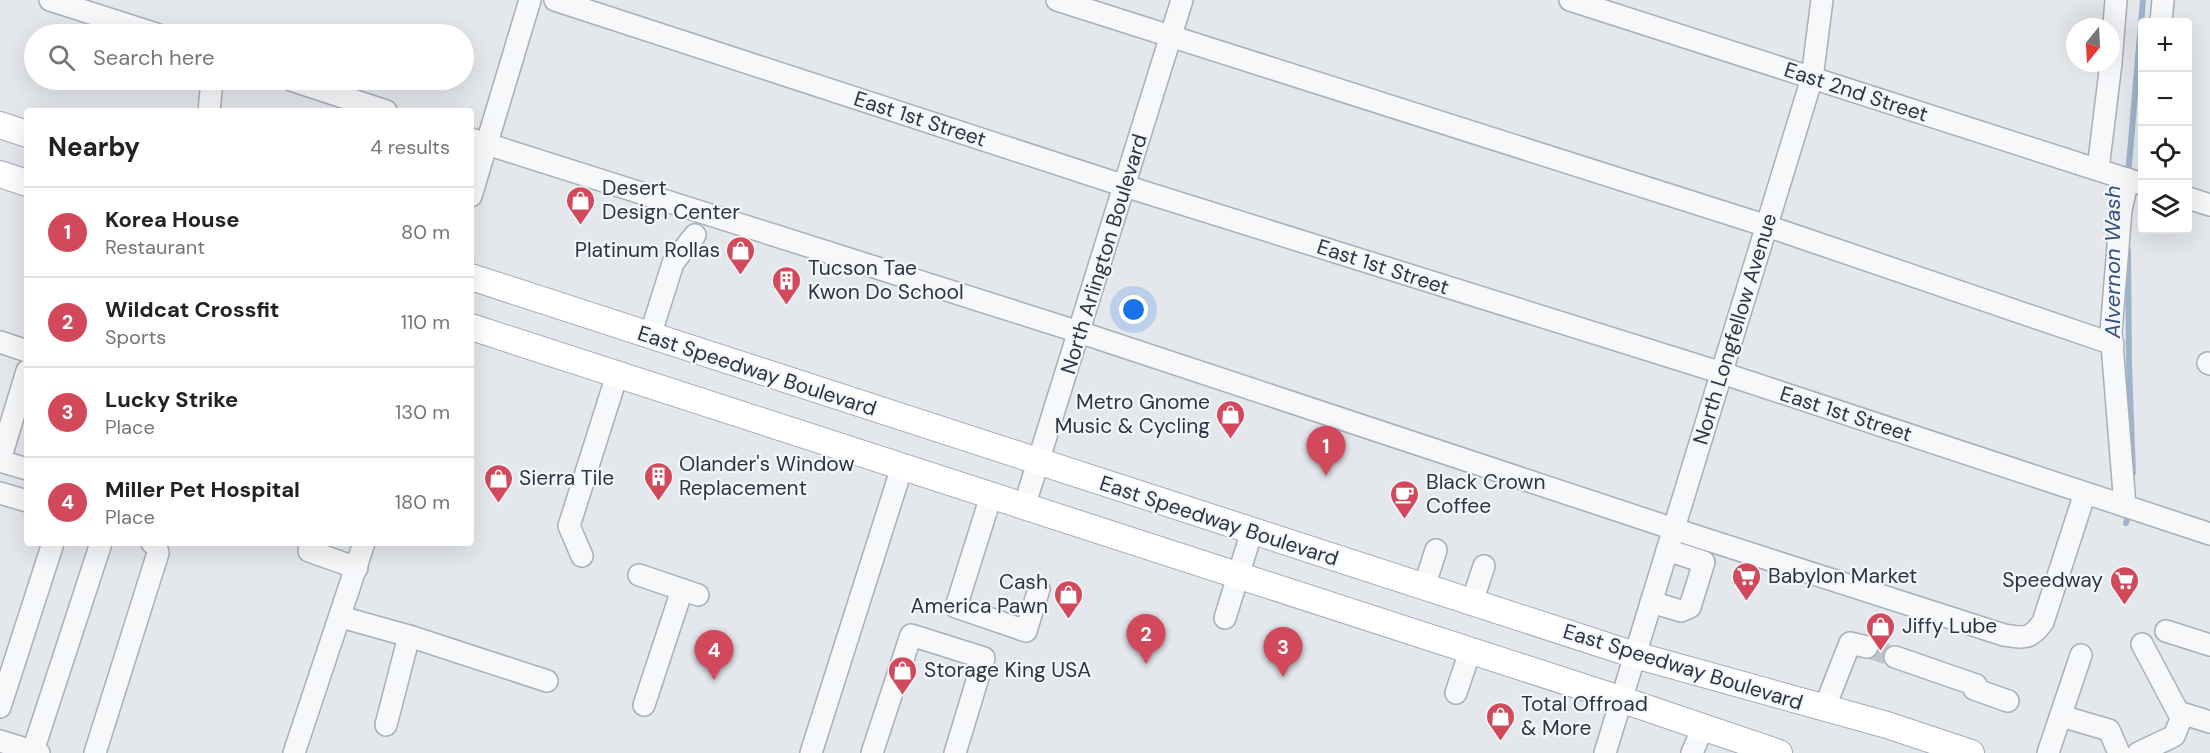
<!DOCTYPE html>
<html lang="en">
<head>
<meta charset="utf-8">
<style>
	body { margin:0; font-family:"DM Sans",sans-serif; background:#f2f2f2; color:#222 }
	.controls { position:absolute; right:18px; top:18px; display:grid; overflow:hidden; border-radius:6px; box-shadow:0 6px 24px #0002 }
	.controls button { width:54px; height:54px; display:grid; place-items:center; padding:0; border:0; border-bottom:2px solid #e0e0e0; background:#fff; color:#222; font:30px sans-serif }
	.compass { position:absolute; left:2066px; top:18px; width:54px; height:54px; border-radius:50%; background:#fff; box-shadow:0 6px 24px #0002; rotate:198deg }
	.you { position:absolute; left:1134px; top:310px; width:21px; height:21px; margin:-15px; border:4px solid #fff; border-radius:50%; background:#1a73e8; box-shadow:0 0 0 9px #1a73e833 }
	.badge { display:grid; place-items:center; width:39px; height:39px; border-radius:50%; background:#d1495b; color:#fff; font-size:20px; font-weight:700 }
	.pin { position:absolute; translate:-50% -50px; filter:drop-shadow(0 2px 3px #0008) }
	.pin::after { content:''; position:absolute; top:32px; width:21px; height:18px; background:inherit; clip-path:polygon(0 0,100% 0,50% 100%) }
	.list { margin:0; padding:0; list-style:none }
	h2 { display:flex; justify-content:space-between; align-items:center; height:78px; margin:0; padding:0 24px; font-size:26px }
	h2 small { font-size:20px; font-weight:400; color:#767676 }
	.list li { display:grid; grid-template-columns:39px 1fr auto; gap:18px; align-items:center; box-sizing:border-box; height:90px; padding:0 24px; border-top:2px solid #e0e0e0 }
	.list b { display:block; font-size:22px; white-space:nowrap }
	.list p { margin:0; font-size:20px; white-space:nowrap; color:#767676 }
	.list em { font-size:20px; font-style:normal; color:#767676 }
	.icon { flex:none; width:33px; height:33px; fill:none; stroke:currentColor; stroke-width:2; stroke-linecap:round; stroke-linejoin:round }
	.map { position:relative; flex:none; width:2210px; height:753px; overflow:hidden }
	.search { position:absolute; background:#fff; box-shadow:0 6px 24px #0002; left:24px; top:24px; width:450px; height:66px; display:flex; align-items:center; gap:15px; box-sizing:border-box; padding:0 21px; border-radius:33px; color:#767676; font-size:22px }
	.panel { position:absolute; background:#fff; box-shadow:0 6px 24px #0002; left:24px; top:108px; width:450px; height:438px; border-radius:6px }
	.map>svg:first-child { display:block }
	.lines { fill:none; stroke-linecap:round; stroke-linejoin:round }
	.stream { stroke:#9fb4cc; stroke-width:6 }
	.minor-tunnel { stroke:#bfc3cb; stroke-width:21; stroke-dasharray:21 10; stroke-linecap:butt }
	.minor-casing { stroke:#a9aeb7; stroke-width:24 }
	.major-casing { stroke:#a3abb8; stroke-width:28 }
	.minor { stroke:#f7f8fa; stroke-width:21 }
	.major { stroke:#fff; stroke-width:26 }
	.labels { text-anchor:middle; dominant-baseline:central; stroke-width:4.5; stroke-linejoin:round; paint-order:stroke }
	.street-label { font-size:21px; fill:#2b3445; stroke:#f4f6f9 }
	.poi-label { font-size:21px; fill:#2b3445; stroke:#f4f6f9; text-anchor:start }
	.water-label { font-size:22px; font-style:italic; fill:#34527a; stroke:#f4f6f9 }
</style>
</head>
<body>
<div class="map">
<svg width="2210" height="753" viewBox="0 0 2210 753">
	<rect width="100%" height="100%" fill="#e4e7ec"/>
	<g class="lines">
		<g class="stream">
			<path d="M2128,176L2143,0"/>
			<path d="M2128,249L2129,365L2133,473"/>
			<path d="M2126,523L2129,512"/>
		</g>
		<path class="minor-tunnel" d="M1867,647L1895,657"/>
		<defs>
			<g id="minor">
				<path d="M50,0L156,34"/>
				<path d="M555,0L1125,186L1722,373L2210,534"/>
				<path d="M1057,0L1767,226L2113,344"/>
				<path d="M1570,0L2142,184"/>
				<path d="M2161,22L2163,0"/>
				<path d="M2111,62L2116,0"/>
				<path d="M291,80L386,111"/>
				<path d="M209,111L212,80"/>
				<path d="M471,139L1079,332L1674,529L2004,635C2025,638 2030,640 2043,622L2085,493"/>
				<path d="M2098,169L2111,63"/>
				<path d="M471,196L530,0"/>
				<path d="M2188,198L2210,205"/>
				<path d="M650,336L673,263L695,235"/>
				<path d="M0,342L27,351"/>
				<path d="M2208,363L2210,364"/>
				<path d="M0,460L27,371"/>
				<path d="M0,461L27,469"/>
				<path d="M0,493L27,501"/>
				<path d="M991,496L956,607L1026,631L1039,589"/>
				<path d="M2125,506L2111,332L2121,210L2128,179"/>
				<path d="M1024,507L1182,0"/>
				<path d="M311,543L309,551L357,568"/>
				<path d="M582,556L569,526L617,375"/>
				<path d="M639,575L698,595"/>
				<path d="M1424,587L1436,550"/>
				<path d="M1472,602L1484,566"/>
				<path d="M1651,602L1681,611L1690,607L1704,562L1667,550"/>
				<path d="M341,617L409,636L386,725"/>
				<path d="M1225,618L1252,531"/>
				<path d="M2166,631L2210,645"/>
				<path d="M409,636L547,681"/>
				<path d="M2142,644L2178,712L2210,722"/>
				<path d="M1895,657L1976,685"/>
				<path d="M1974,689L2008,701"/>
				<path d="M1456,693L1470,651"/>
				<path d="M644,705L682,590"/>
				<path d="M0,707L53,543"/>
				<path d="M1824,709L1850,643L1867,647"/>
				<path d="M2061,716L2109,730L2119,753"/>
				<path d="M0,741L39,753"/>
				<path d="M33,751L101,543"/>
				<path d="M95,753L158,553L156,545L152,543"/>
				<path d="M294,753L364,543"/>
				<path d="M811,753L902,467"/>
				<path d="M872,753L911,635L984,658L955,753"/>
				<path d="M1605,753L1812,78L1822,0"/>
				<path d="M1692,753L1703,727"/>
				<path d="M2048,753L2081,655"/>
				<path d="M2138,753L2174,736L2183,714"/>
			</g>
			<g id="major">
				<path d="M0,125L27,134"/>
				<path d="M0,174L27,183"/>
				<path d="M471,277L1635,655L1887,725L1971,753"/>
				<path d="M471,327L1623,700L1779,753"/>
			</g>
		</defs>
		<use href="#minor" class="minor-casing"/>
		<use href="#major" class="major-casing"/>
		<use href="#minor" class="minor"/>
		<use href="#major" class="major"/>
	</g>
	<defs>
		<symbol id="shop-pin" viewBox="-11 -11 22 30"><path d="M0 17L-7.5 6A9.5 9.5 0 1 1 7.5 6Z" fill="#d1495b" stroke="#f4f6f9"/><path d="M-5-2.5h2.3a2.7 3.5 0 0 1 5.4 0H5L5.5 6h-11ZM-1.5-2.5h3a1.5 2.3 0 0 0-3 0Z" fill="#fff"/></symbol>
		<symbol id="building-pin" viewBox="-11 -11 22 30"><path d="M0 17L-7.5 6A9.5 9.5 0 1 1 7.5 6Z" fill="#d1495b" stroke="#f4f6f9"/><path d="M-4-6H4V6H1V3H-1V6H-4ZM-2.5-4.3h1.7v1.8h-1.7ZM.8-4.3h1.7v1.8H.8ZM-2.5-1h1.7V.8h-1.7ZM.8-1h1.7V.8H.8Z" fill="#fff"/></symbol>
		<symbol id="cafe-pin" viewBox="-11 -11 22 30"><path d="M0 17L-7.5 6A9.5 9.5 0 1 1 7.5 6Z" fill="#d1495b" stroke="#f4f6f9"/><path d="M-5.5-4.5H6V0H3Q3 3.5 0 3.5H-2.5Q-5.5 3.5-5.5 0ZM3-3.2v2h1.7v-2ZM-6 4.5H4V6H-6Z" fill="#fff"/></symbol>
		<symbol id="supermarket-pin" viewBox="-11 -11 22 30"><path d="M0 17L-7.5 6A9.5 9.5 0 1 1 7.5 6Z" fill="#d1495b" stroke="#f4f6f9"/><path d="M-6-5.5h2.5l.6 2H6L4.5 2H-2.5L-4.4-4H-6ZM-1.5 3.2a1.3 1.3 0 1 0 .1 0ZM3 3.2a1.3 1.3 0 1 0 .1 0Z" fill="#fff"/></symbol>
	</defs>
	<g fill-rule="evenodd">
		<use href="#shop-pin" x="564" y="184" width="33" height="45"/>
		<use href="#shop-pin" x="724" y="234" width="33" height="45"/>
		<use href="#building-pin" x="770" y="264" width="33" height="45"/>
		<use href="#shop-pin" x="1214" y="398" width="33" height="45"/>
		<use href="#building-pin" x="642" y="460" width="33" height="45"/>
		<use href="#shop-pin" x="482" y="462" width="33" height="45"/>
		<use href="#cafe-pin" x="1388" y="478" width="33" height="45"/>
		<use href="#supermarket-pin" x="1730" y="560" width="33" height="45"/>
		<use href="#supermarket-pin" x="2108" y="564" width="33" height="45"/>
		<use href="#shop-pin" x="1052" y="578" width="33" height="45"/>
		<use href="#shop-pin" x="1864" y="610" width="33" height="45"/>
		<use href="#shop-pin" x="886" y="654" width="33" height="45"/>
		<use href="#shop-pin" x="1484" y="700" width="33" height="45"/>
	</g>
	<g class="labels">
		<g class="street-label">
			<text transform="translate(1856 92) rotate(18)">East 2nd Street</text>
			<text transform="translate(920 119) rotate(18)">East 1st Street</text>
			<text transform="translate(1104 254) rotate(-73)">North Arlington Boulevard</text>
			<text transform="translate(1383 267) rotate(18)">East 1st Street</text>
			<text transform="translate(1735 329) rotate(-73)">North Longfellow Avenue</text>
			<text transform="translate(757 371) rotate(18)">East Speedway Boulevard</text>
			<text transform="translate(1846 414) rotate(18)">East 1st Street</text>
			<text transform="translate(1219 521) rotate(18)">East Speedway Boulevard</text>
			<text transform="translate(1683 667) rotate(17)">East Speedway Boulevard</text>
		</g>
		<g class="poi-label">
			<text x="602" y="188">Desert<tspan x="602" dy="24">Design Center</tspan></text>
			<text x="720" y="250" text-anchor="end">Platinum Rollas</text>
			<text x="808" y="268">Tucson Tae<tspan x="808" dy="24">Kwon Do School</tspan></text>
			<text x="1210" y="402" text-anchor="end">Metro Gnome<tspan x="1210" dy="24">Music &amp; Cycling</tspan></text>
			<text x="679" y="464">Olander's Window<tspan x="679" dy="24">Replacement</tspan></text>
			<text x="519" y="478">Sierra Tile</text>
			<text x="1426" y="482">Black Crown<tspan x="1426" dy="24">Coffee</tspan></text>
			<text x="1768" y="576">Babylon Market</text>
			<text x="2103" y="580" text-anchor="end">Speedway</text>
			<text x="1048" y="582" text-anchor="end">Cash<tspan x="1048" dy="24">America Pawn</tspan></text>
			<text x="1902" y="626">Jiffy Lube</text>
			<text x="924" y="670">Storage King USA</text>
			<text x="1521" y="704">Total Offroad<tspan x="1521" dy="24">&amp; More</tspan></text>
		</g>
		<g class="water-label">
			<text transform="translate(2112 262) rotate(-90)">Alvernon Wash</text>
		</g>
	</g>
</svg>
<div class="controls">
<button>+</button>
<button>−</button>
<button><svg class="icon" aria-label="locate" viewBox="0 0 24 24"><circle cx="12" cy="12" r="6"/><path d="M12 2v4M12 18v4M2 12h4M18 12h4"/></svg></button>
<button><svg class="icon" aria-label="layers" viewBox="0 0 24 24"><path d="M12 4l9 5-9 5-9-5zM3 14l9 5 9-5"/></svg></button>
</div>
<svg class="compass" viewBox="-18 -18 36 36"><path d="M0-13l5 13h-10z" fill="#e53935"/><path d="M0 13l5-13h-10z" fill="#767676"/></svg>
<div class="you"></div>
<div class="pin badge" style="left:1326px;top:476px">1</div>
<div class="pin badge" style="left:1146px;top:664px">2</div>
<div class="pin badge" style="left:1283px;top:677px">3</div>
<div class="pin badge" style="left:714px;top:680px">4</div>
<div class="search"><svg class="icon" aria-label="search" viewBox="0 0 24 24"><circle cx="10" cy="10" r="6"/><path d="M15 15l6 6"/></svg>Search here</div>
<section class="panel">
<h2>Nearby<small>4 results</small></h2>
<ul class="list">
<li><span class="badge">1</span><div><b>Korea House</b><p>Restaurant</p></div><em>80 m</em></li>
<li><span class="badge">2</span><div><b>Wildcat Crossfit</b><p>Sports</p></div><em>110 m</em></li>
<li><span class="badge">3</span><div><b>Lucky Strike</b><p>Place</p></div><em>130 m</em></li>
<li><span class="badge">4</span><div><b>Miller Pet Hospital</b><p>Place</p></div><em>180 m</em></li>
</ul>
</section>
</div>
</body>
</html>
